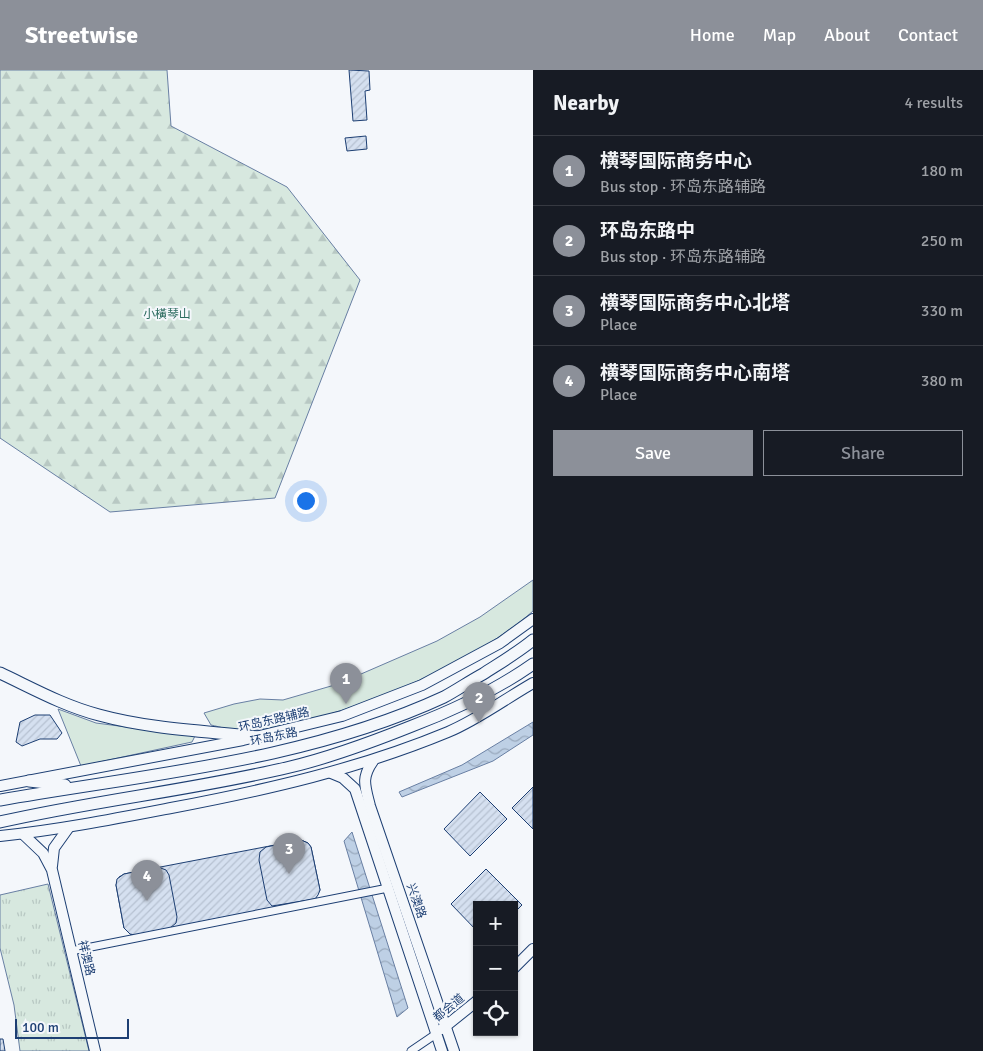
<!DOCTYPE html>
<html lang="en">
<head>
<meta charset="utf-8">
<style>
	body { margin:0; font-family:Signika,"Noto Sans SC",sans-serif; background:#20242c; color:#f1f3f6 }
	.controls { position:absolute; right:15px; bottom:15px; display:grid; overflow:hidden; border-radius:0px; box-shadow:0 1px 4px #0004 }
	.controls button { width:45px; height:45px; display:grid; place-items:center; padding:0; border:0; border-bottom:1px solid #363941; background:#171b24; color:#f1f3f6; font:25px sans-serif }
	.scale { position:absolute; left:15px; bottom:12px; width:114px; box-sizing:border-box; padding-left:5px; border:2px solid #1d3f73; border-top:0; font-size:14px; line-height:18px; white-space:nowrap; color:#1d3f73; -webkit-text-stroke:4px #f4f7fb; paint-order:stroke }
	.you { position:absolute; left:305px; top:430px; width:18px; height:18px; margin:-12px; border:4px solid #fff; border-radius:50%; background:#1a73e8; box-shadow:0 0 0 8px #1a73e833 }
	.badge { display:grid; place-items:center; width:32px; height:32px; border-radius:50%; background:#8c9099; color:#fff; font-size:16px; font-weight:700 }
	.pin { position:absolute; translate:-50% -41px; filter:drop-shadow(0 1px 2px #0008) }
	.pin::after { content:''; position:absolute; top:26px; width:18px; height:15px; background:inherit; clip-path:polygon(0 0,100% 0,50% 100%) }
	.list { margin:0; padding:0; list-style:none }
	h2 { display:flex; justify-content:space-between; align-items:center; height:65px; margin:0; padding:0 20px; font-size:21px }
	h2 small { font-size:16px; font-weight:400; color:#9ea1a6 }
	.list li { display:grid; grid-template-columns:32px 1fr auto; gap:15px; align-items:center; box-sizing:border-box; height:70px; padding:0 20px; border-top:1px solid #363941 }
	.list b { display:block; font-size:19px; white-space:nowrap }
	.list p { margin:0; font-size:16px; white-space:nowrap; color:#9ea1a6 }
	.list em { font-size:16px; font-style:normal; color:#9ea1a6 }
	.actions { display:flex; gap:10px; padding:15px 20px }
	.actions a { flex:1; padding:11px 0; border:1px solid #8c9099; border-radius:0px; text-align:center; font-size:18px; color:#8c9099 }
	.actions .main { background:#8c9099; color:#fff }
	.icon { flex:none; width:28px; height:28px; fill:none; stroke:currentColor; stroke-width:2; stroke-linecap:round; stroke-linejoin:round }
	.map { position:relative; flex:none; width:533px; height:981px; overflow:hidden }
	header { display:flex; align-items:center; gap:30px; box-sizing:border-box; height:70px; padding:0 25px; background:#8c9099; color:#fff }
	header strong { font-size:24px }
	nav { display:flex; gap:28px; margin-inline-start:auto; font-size:18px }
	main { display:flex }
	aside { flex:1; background:#171b24 }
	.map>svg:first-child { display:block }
	.grass { fill:url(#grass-tufts); stroke:#687fa3 }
	.forest { fill:url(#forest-firs); stroke:#687fa3 }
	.park { fill:#d7e8df; stroke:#687fa3 }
	.water { fill:url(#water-waves); stroke:#687fa3 }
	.building { fill:url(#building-hatch); stroke:#1d3f73 }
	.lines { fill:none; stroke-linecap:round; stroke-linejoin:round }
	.street-casing { stroke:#1d3f73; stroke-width:9 }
	.secondary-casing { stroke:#1d3f73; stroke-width:12 }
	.primary-casing { stroke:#1d3f73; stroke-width:13 }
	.street { stroke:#f4f7fb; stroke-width:7 }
	.secondary { stroke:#f4f7fb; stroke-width:10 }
	.primary { stroke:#f4f7fb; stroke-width:11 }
	.labels { text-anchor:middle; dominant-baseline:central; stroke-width:4; stroke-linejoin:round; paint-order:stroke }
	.park-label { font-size:12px; fill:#2c6c60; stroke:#f4f7fb }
	.street-label { font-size:12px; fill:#1d3f73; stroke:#f4f7fb }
</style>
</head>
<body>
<header>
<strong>Streetwise</strong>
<nav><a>Home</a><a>Map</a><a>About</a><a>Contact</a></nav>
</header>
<main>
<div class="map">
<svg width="533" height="981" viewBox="0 0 533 981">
	<defs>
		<pattern id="grass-tufts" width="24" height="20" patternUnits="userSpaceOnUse" patternTransform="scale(1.25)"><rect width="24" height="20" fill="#d7e8df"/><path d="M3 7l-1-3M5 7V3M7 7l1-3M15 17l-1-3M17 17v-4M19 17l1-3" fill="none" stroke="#b8c8c3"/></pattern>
		<pattern id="forest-firs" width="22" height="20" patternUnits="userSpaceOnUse" patternTransform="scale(1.25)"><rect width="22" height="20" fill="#d7e8df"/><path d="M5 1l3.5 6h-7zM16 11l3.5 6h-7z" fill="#b8c8c3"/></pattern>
		<pattern id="water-waves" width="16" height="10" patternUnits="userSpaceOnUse" patternTransform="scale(1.25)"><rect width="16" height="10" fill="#bed0e5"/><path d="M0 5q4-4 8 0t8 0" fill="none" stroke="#9aaabe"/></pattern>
		<pattern id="building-hatch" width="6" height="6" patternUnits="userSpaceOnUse" patternTransform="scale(1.25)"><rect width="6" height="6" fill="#d5e0f0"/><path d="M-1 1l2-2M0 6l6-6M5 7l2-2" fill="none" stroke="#b6c1d1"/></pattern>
	</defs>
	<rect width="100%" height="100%" fill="#f4f7fb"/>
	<path class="grass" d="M48,814L89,981H20L14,935L0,878V825Z"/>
	<path class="forest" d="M0,0H167L171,56L287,117L360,210L275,428L110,442L0,368Z"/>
	<g class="park">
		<path d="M533,510V541C471,597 324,658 241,661C232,661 221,657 211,655L204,643L234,634L260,629L283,630L338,614L437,571L480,547Z"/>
		<path d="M58,639L96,653L195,666L192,672L81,696Z"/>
	</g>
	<g class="water">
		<path d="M533,652V665L493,691L402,727L399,722L462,695Z"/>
		<path d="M352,762L408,938L397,947L344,771Z"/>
	</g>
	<g class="building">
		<path d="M349,0L369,1L370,20L365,21L367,50L353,51Z"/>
		<path d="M366,66L367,79L347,81L345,68Z"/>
		<path d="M35,645H50L62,663L57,669H40L22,676L16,672L20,652Z"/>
		<path d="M533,717V759L512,738Z"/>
		<path d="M480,722L507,749L470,786L444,759Z"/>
		<path d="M301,770L308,773L311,777L320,820L315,829L135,865L130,864L124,858L116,815L119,807L124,804Z"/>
		<path d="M301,770L308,773L311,777L320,820L318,825L315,829L272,836L267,830L259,790L260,782L266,777Z"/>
		<path d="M158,797L166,800L169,805L177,847L176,853L170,858L135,865L130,864L124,858L116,815L117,809L124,804Z"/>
		<path d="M486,799L522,835L514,843V835H477V861L451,834Z"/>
		<path d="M0,969H3L5,981H0Z"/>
	</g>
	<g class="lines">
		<defs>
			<g id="street">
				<path d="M71,881L388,818"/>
				<path d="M411,981L436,964"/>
			</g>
			<g id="secondary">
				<path d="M373,691C361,708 365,716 370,736L454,981"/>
				<path d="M331,703L343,708L355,719L442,981"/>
				<path d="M0,716L243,670L342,646L422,615L500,573L533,549"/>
				<path d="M23,764L43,783L52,800L95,981"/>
				<path d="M0,766C58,760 114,749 171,738C266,720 359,699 448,662C477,650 505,629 533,613"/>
				<path d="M52,796L54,778L69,757"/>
				<path d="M514,898L533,879"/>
				<path d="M442,959L477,931"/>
			</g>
			<g id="primary">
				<path d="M0,603C32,618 64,636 99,645C150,659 206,661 259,667"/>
				<path d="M29,711L65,715"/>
				<path d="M0,730C148,704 306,691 444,627C457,620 470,611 483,604C500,593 517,583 533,570"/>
				<path d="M0,752C96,730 194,720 290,697C332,687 372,672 412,656C454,640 496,620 533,594"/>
			</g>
		</defs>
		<use href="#street" class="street-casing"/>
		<use href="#secondary" class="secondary-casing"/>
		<use href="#primary" class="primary-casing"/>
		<use href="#street" class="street"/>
		<use href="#secondary" class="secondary"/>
		<use href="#primary" class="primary"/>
	</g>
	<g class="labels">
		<g class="park-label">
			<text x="167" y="244">小橫琴山</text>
		</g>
		<g class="street-label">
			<text transform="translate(274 650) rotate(-13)">环岛东路辅路</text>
			<text transform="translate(274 667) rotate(-12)">环岛东路</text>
			<text transform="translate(416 831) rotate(71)">兴澳路</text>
			<text transform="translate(86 888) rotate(76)">祥澳路</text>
			<text transform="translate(449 938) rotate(-39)">都会道</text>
		</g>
	</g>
</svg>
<div class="controls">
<button>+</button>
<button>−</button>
<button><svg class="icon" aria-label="locate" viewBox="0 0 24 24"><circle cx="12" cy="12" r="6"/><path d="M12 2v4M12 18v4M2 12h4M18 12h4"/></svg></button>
</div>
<div class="scale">100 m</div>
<div class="you"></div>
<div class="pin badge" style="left:346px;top:634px">1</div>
<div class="pin badge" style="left:479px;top:653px">2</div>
<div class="pin badge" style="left:289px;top:804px">3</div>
<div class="pin badge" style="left:147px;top:831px">4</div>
</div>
<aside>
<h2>Nearby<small>4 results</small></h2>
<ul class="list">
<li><span class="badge">1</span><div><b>横琴国际商务中心</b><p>Bus stop · 环岛东路辅路</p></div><em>180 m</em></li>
<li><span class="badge">2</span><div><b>环岛东路中</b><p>Bus stop · 环岛东路辅路</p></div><em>250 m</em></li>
<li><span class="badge">3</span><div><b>横琴国际商务中心北塔</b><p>Place</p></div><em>330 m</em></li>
<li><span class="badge">4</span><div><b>横琴国际商务中心南塔</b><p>Place</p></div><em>380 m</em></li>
</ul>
<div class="actions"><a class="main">Save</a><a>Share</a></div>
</aside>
</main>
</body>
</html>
